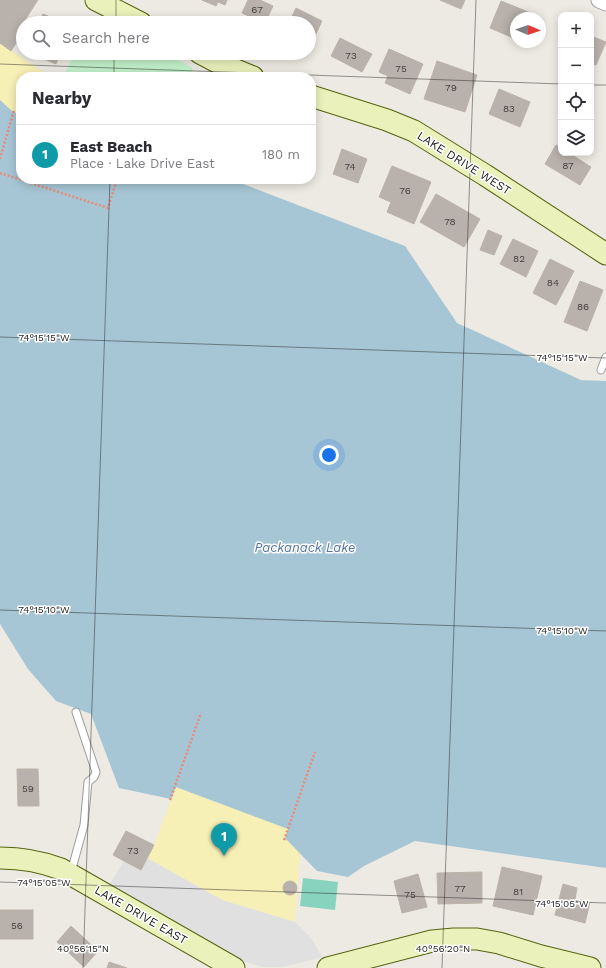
<!DOCTYPE html>
<html lang="en">
<head>
<meta charset="utf-8">
<style>
	body { margin:0; font-family:"Work Sans",sans-serif; background:#f2f2f3; color:#2b2b33 }
	.controls { position:absolute; right:12px; top:12px; display:grid; overflow:hidden; border-radius:8px; box-shadow:0 2px 10px #0003 }
	.controls button { width:36px; height:36px; display:grid; place-items:center; padding:0; border:0; border-bottom:1px solid #e1e1e2; background:#fff; color:#2b2b33; font:20px sans-serif }
	.compass { position:absolute; left:510px; top:12px; width:36px; height:36px; border-radius:50%; background:#fff; box-shadow:0 2px 10px #0003; rotate:92deg }
	.you { position:absolute; left:329px; top:455px; width:14px; height:14px; margin:-10px; border:3px solid #fff; border-radius:50%; background:#1a73e8; box-shadow:0 0 0 6px #1a73e833 }
	.badge { display:grid; place-items:center; width:26px; height:26px; border-radius:50%; background:#db2777; color:#fff; font-size:13px; font-weight:700 }
	.pin { position:absolute; translate:-50% -33px; filter:drop-shadow(0 1px 2px #0008) }
	.pin::after { content:''; position:absolute; top:21px; width:14px; height:12px; background:inherit; clip-path:polygon(0 0,100% 0,50% 100%) }
	.list { margin:0; padding:0; list-style:none }
	h2 { display:flex; justify-content:space-between; align-items:center; height:52px; margin:0; padding:0 16px; font-size:17px }
	h2 small { font-size:13px; font-weight:400; color:#7c7c81 }
	.list li { display:grid; grid-template-columns:26px 1fr auto; gap:12px; align-items:center; box-sizing:border-box; height:60px; padding:0 16px; border-top:1px solid #e1e1e2 }
	.list b { display:block; font-size:15px; white-space:nowrap }
	.list p { margin:0; font-size:13px; white-space:nowrap; color:#7c7c81 }
	.list em { font-size:13px; font-style:normal; color:#7c7c81 }
	.icon { flex:none; width:22px; height:22px; fill:none; stroke:currentColor; stroke-width:2; stroke-linecap:round; stroke-linejoin:round }
	.map { position:relative; flex:none; width:606px; height:968px; overflow:hidden }
	.search { position:absolute; background:#fff; box-shadow:0 2px 10px #0003; left:16px; top:16px; width:300px; height:44px; display:flex; align-items:center; gap:10px; box-sizing:border-box; padding:0 14px; border-radius:22px; color:#7c7c81; font-size:15px }
	.panel { position:absolute; background:#fff; box-shadow:0 2px 10px #0003; left:16px; top:72px; width:300px; height:112px; border-radius:16px }
	.map>svg:first-child { display:block }
	.sand { fill:#f6efb6 }
	.park { fill:#c3f2cb }
	.pitch { fill:#88d3bd }
	.parking { fill:#e0e0e0 }
	.water { fill:#a7c6d5 }
	.building { fill:#b9b2ac; stroke:#bcb2a6 }
	.lines { fill:none; stroke-linecap:round; stroke-linejoin:round }
	.lane-casing { stroke:#9d9d9d; stroke-width:9 }
	.street-casing { stroke:#9d9d9d; stroke-width:17 }
	.secondary-casing { stroke:#546510; stroke-width:23 }
	.path { stroke:#e98c76; stroke-width:2.5; stroke-dasharray:2 2; stroke-linecap:butt }
	.lane { stroke:#fff; stroke-width:7 }
	.street { stroke:#fff; stroke-width:15 }
	.secondary { stroke:#eaf1bb; stroke-width:21 }
	.ticks { fill:none; stroke:#1c1c1c; stroke-width:1; stroke-opacity:0.45 }
	.labels { text-anchor:middle; dominant-baseline:central; stroke-width:3; stroke-linejoin:round; paint-order:stroke }
	.number-label { font-size:10px; fill:#434240 }
	.street-label { font-size:12px; fill:#1c1c1c; stroke:#fff }
	.water-label { font-size:13px; font-style:italic; fill:#5373a0; stroke:#fff }
	.ticks-label { font-size:10px; text-anchor:middle; fill:#1c1c1c; stroke:#fff; stroke-width:3; stroke-linejoin:round; paint-order:stroke }
</style>
</head>
<body>
<div class="map">
<svg width="606" height="968" viewBox="0 0 606 968">
	<rect width="100%" height="100%" fill="#eceae2"/>
	<g class="sand">
		<path d="M0,43L45,73L55,77H21V114L13,112L0,100Z"/>
		<path d="M176,787L289,829L285,838L300,853L295,922L222,900L147,858L154,845Z"/>
	</g>
	<path class="park" d="M75,53H165L193,68L189,77H63Z"/>
	<path class="pitch" d="M303,878L338,882L335,910L300,906Z"/>
	<path class="parking" d="M147,858L222,900L295,922L311,938L322,957L283,967H262L243,961L110,884L124,861L140,870Z"/>
	<path class="water" d="M0,100L13,112L21,114V179H230L405,246L457,323L581,380L606,381V868L415,841L364,866L348,877L317,871L285,838L288,829L176,787L171,799L119,788L91,714L56,701L28,669L0,624Z"/>
	<g class="building">
		<path d="M0,0H38L21,26L23,27V32L11,51L0,43Z"/>
		<path d="M202,0H227L225,5L218,2L216,6Z"/>
		<path d="M248,0H260L273,6L265,23L242,13Z"/>
		<path d="M440,0H465L461,9Z"/>
		<path d="M501,1L533,14L531,18H516V39L490,28Z"/>
		<path d="M296,8L322,21L310,46L309,23H289Z"/>
		<path d="M43,14L64,23H39Z"/>
		<path d="M591,36L606,42L596,65L591,63Z"/>
		<path d="M340,38L372,54L362,72L331,56Z"/>
		<path d="M389,49L423,64L410,94L385,83L388,76L379,72Z"/>
		<path d="M30,53H60L56,64Z"/>
		<path d="M437,61L477,75L465,112L424,99Z"/>
		<path d="M499,89L530,102L520,127L489,114Z"/>
		<path d="M556,145L561,148V153H569L591,167L580,185L545,164Z"/>
		<path d="M342,149L367,159L358,183L333,174Z"/>
		<path d="M392,166L431,182L414,224L387,212L391,202L379,197Z"/>
		<path d="M436,194L480,219L464,247L420,222Z"/>
		<path d="M488,230L502,236L494,255L480,250Z"/>
		<path d="M513,239L538,251L526,277L500,264Z"/>
		<path d="M550,259L574,271L556,305L533,293Z"/>
		<path d="M580,281L603,290L587,331L564,322Z"/>
		<path d="M17,769H38L39,806H18Z"/>
		<path d="M126,831L154,845L141,870L113,855Z"/>
		<path d="M502,867L542,876L533,915L493,906Z"/>
		<path d="M482,872V903L438,904L437,873Z"/>
		<path d="M418,874L427,907L402,913L394,881Z"/>
		<circle cx="290" cy="888" r="7"/>
		<path d="M563,884L577,888L575,899L590,902L585,923L555,915Z"/>
		<rect x="0" y="910" width="33" height="29"/>
		<path d="M71,926L98,951L84,967L57,942Z"/>
		<path d="M109,962L127,968H107Z"/>
	</g>
	<g class="lines">
		<defs>
			<g id="lane">
				<path d="M601,370L606,357"/>
				<path d="M71,872L84,825L88,782L94,777L96,772L76,712"/>
			</g>
			<path id="street" d="M599,0L606,3"/>
			<g id="secondary">
				<path d="M96,0L141,23"/>
				<path d="M200,53L219,63L253,77"/>
				<path d="M311,96L387,120L414,131L485,175L606,254"/>
				<path d="M0,858C22,858 40,861 61,869L234,968"/>
				<path d="M328,968L432,941L454,939H477L499,943L541,956L590,968"/>
			</g>
		</defs>
		<use href="#lane" class="lane-casing"/>
		<use href="#street" class="street-casing"/>
		<use href="#secondary" class="secondary-casing"/>
		<g class="path">
			<path d="M0,159L14,110"/>
			<path d="M0,173L108,208L117,179"/>
			<path d="M170,800L201,713"/>
			<path d="M284,840L315,752"/>
		</g>
		<use href="#lane" class="lane"/>
		<use href="#street" class="street"/>
		<use href="#secondary" class="secondary"/>
	</g>
	<path class="ticks" d="M116,23V0M0,64L561,84M114,77V53M591,85H606M0,337L606,358M0,610L606,631M0,882L606,903M83,968L110,179M442,968L476,0"/>
	<g class="labels">
		<g class="number-label">
			<text x="257" y="9">67</text>
			<text x="351" y="55">73</text>
			<text x="401" y="68">75</text>
			<text x="451" y="87">79</text>
			<text x="509" y="108">83</text>
			<text x="568" y="165">87</text>
			<text x="350" y="166">74</text>
			<text x="405" y="190">76</text>
			<text x="450" y="221">78</text>
			<text x="519" y="258">82</text>
			<text x="553" y="282">84</text>
			<text x="583" y="306">86</text>
			<text x="28" y="788">59</text>
			<text x="133" y="850">73</text>
			<text x="460" y="888">77</text>
			<text x="518" y="891">81</text>
			<text x="410" y="894">75</text>
			<text x="17" y="925">56</text>
		</g>
		<g class="street-label">
			<text transform="translate(464 163) rotate(32)">LAKE DRIVE WEST</text>
			<text transform="translate(141 915) rotate(30)">LAKE DRIVE EAST</text>
		</g>
		<g class="water-label">
			<text x="305" y="547">Packanack Lake</text>
		</g>
	</g>
	<g class="ticks-label">
		<text x="44" y="341">74°15'15"W</text>
		<text x="562" y="361">74°15'15"W</text>
		<text x="44" y="613">74°15'10"W</text>
		<text x="562" y="634">74°15'10"W</text>
		<text x="44" y="886">74°15'05"W</text>
		<text x="562" y="907">74°15'05"W</text>
		<text x="83" y="952">40°56'15"N</text>
		<text x="443" y="952">40°56'20"N</text>
	</g>
</svg>
<div class="controls">
<button>+</button>
<button>−</button>
<button><svg class="icon" aria-label="locate" viewBox="0 0 24 24"><circle cx="12" cy="12" r="6"/><path d="M12 2v4M12 18v4M2 12h4M18 12h4"/></svg></button>
<button><svg class="icon" aria-label="layers" viewBox="0 0 24 24"><path d="M12 4l9 5-9 5-9-5zM3 14l9 5 9-5"/></svg></button>
</div>
<svg class="compass" viewBox="-18 -18 36 36"><path d="M0-13l5 13h-10z" fill="#e53935"/><path d="M0 13l5-13h-10z" fill="#7c7c81"/></svg>
<div class="you"></div>
<div class="pin badge" style="left:224px;top:856px;background:#0f9aa8">1</div>
<div class="search"><svg class="icon" aria-label="search" viewBox="0 0 24 24"><circle cx="10" cy="10" r="6"/><path d="M15 15l6 6"/></svg>Search here</div>
<section class="panel">
<h2>Nearby<small></small></h2>
<ul class="list">
<li><span class="badge" style="background:#0f9aa8">1</span><div><b>East Beach</b><p>Place · Lake Drive East</p></div><em>180 m</em></li>
</ul>
</section>
</div>
</body>
</html>
